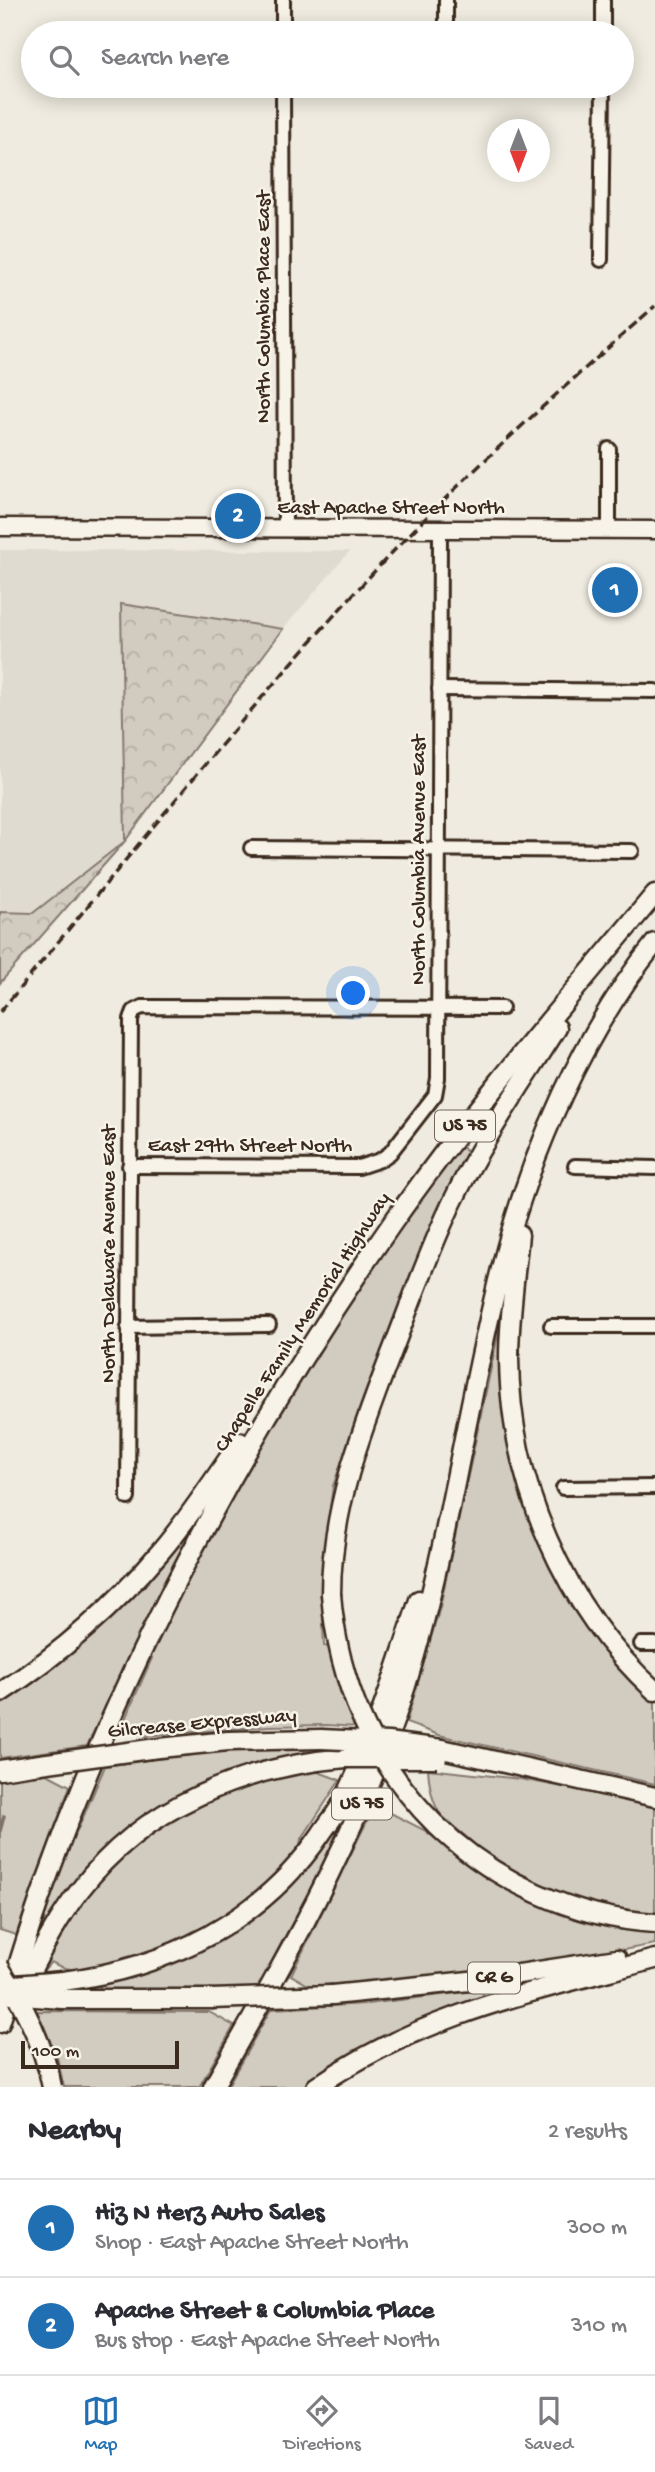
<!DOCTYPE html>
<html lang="en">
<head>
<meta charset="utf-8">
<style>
	body { margin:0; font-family:"Gochi Hand",sans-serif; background:#f7f7f7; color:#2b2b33 }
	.compass { position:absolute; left:487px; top:119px; width:63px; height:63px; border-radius:50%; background:#fff; box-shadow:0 4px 18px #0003; rotate:180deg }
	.scale { position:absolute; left:21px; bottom:18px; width:158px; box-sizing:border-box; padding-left:7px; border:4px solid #3b2a1e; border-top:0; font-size:19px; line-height:24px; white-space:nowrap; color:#3b2a1e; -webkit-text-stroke:5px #f7f3e8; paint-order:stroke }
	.you { position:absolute; left:354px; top:994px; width:24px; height:24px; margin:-18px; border:5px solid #fff; border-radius:50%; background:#1a73e8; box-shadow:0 0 0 10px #1a73e833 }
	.badge { display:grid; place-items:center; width:46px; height:46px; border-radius:50%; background:#1f6fb2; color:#fff; font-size:23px; font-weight:700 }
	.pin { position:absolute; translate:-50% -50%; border:4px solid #fff; box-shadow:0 2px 7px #0006 }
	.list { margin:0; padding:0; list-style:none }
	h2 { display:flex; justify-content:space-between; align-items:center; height:91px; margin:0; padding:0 28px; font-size:30px }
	h2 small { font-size:23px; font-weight:400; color:#7c7c81 }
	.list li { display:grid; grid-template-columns:46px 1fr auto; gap:21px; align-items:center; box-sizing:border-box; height:98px; padding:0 28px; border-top:2px solid #e1e1e2 }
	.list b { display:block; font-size:26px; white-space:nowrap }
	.list p { margin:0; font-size:23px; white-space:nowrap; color:#7c7c81 }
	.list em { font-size:23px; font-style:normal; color:#7c7c81 }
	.icon { flex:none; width:38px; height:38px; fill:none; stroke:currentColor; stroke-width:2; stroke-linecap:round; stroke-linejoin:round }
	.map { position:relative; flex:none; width:655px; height:2087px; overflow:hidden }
	.search { position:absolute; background:#fff; box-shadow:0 4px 18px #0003; left:21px; right:21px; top:21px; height:77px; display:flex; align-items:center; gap:18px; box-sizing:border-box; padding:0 24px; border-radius:38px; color:#7c7c81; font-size:26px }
	.sheet { height:287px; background:#fff }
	nav { display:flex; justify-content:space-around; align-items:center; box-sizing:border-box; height:98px; border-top:2px solid #e1e1e2; background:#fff; font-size:19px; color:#7c7c81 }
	nav a { display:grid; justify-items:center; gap:4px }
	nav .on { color:#1f6fb2 }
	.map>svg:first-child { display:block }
	.built { fill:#e0dbd0 }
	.green { fill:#d1cbc0; stroke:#867a6f; stroke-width:2 }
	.forest { fill:url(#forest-crowns); stroke:#867a6f; stroke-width:2 }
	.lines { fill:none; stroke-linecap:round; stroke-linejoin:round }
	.stream { stroke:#7e7266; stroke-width:3.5 }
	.minor-casing { stroke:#3b2a1e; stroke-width:18 }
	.major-casing { stroke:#3b2a1e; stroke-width:21 }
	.highway-casing { stroke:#3b2a1e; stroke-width:23 }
	.minor { stroke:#f7f3e8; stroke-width:12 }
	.major { stroke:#f7f3e8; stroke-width:16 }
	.highway { stroke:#f7f3e8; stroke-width:18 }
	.rail { stroke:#3b2a1e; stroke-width:3.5; stroke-dasharray:10 5; stroke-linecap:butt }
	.highway-bridge-casing { stroke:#3b2a1e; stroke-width:23; stroke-linecap:butt }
	.highway-bridge { stroke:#f7f3e8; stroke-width:18 }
	.labels { text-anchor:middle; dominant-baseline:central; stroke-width:5; stroke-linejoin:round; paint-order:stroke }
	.shield { fill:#f7f3e8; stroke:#73665b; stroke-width:2 }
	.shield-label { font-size:19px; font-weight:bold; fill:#3b2a1e }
	.street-label { font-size:21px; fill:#3b2a1e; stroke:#f7f3e8 }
</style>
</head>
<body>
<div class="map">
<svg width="655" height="2087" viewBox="0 0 655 2087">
	<defs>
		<pattern id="forest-crowns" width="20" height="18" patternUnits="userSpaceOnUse" patternTransform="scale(1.75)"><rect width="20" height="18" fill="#d1cbc0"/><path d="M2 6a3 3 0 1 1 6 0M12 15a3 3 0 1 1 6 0" fill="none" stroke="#b4aea5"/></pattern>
	</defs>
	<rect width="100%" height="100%" fill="#efebe0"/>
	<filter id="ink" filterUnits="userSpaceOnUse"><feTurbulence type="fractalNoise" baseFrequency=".0143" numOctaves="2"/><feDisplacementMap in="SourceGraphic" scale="14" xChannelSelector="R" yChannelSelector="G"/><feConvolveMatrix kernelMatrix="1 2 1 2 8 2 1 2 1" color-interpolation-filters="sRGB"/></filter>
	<g filter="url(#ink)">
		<path class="built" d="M0,550L350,551L283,629L121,604L125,841L33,913L0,912Z"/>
		<g class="green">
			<path d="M461,1146L469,1154L454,1179L445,1201L358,1417L333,1486L321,1577L324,1646L329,1647L342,1695L357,1727L326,1725L269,1726L144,1736L121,1728L152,1658L148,1656C201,1551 256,1449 317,1349C360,1278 412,1212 461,1146Z"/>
			<path d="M499,1330H503L537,1530L655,1698V1784L439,1735L406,1723L440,1607Z"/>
			<path d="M185,1528L190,1533L163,1584L87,1746L0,1758V1700Z"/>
			<path d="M278,1749H304L305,1753L259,1762L260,1765L237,1771L197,1788L158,1810L40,1941L35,1938L74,1835L79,1827L105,1766L199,1753Z"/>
			<path d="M428,1769L520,1779L655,1804V1916C585,1910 518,1884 465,1836C458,1829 447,1823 441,1815C432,1803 429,1783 428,1769Z"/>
			<path d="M313,1770L340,1780L301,1840L300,1844L301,1847C284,1865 267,1884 248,1899C211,1927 112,1979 65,1968C60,1967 55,1964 51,1962L43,1971H39L82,1900L108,1867L155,1827L232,1786Z"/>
			<path d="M47,1774L70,1786L16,1935L0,1930V1779Z"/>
			<path d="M375,1805L424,1830L481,1873L545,1905L655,1930V1944L560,1962L438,1976L310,1986L291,1975Z"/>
			<path d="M339,1820L345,1824L256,1991H101L99,1985C126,1978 156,1972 181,1960C240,1932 312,1879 339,1820Z"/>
			<path d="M482,1990L484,1999L316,2079L306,2087H227L271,2009L367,2004Z"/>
			<path d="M37,2011L209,2012L234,2026L199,2087H64L57,2057Z"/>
		</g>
		<path class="forest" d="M121,604L283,629L125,841L0,983V912L33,913L125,841Z"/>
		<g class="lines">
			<path class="stream" d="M0,1831L4,1816"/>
			<defs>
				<g id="minor">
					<path d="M283,0V33"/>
					<path d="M446,0V29"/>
					<path d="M603,33V0"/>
					<path d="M283,86L285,529"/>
					<path d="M601,260L603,86"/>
					<path d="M609,530V449"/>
					<path d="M439,689L655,691"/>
					<path d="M251,848L632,851"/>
					<path d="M129,1166L359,1167L380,1160L390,1153L435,1095L438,1078L440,530"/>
					<path d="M575,1166L655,1168"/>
					<path d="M551,1326H655"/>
					<path d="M128,1327L269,1325"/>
					<path d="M563,1488L655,1487"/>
					<path d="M128,1498L131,1019L134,1011L142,1007L502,1008"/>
					<path d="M641,1644H655"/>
				</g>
				<path id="major" d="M0,527L655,530"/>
				<g id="highway">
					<path d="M519,1235C515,1276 509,1317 509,1358C510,1482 563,1607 655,1691"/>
					<path d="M331,1594C331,1509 361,1432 391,1354C411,1303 429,1250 453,1201C482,1141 521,1085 557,1028"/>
					<path d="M0,1693C60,1654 115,1606 161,1551C190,1517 214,1479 240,1442"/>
					<path d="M150,1749L228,1741L321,1739"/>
					<path d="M442,1749L655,1797"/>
					<path d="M0,1770L33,1765"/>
					<path d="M435,1824C493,1881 574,1918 655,1923"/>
					<path d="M63,1981C167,1968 261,1922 321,1834C329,1822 339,1811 345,1798C376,1735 397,1667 419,1600"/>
					<path d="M332,1995L479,1980L617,1959"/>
					<path d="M18,1996C37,1960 55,1922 80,1890C143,1806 245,1766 346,1758"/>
					<path d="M62,1999H211"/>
					<path d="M0,2023C15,1977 28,1930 45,1884C129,1650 249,1429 391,1225C472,1109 565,1002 655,894"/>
					<path d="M213,2087C292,1949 372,1810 415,1655C452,1525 469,1391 503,1261C531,1152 584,1031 655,943"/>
					<path d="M316,2087C419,2015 536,1991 655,1959"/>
				</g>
			</defs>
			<use href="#minor" class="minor-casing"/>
			<use href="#major" class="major-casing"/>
			<use href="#highway" class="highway-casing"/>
			<use href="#minor" class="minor"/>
			<use href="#major" class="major"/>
			<use href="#highway" class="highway"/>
			<path class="rail" d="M0,1012C127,860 250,704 385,560C471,469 562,389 655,306"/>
			<defs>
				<g id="highway-bridge">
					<path d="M331,1594C338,1682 372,1761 435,1824"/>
					<path d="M321,1739L388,1742L442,1749"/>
					<path d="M346,1758H437"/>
					<path d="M33,1765L150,1749"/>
					<path d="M0,1968C24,2005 44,2044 52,2087"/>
					<path d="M3,1986L63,1981"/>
					<path d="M10,1995L62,1999"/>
					<path d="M211,1999L332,1995"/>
				</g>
			</defs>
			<use href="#highway-bridge" class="highway-bridge-casing"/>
			<use href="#highway-bridge" class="highway-bridge"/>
		</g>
	</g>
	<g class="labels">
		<g class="shield">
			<rect x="435" y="1110.5" width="60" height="31" rx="5"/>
			<rect x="332" y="1788.5" width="60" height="31" rx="5"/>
			<rect x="468" y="1962.5" width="52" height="31" rx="5"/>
		</g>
		<g class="shield-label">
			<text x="465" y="1126">US 75</text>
			<text x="362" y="1804">US 75</text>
			<text x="494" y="1978">CR G</text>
		</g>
		<g class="street-label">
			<text transform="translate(265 307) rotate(-90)">North Columbia Place East</text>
			<text x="391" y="509">East Apache Street North</text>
			<text transform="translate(420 860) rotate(-90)">North Columbia Avenue East</text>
			<text x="250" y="1147">East 29th Street North</text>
			<text transform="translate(110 1254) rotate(-90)">North Delaware Avenue East</text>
			<text transform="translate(304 1323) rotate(-57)">Chapelle Family Memorial Highway</text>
			<text transform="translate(202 1725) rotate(-5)">Gilcrease Expressway</text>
		</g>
	</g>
</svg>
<svg class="compass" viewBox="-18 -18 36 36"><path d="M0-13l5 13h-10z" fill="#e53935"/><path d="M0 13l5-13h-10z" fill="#7c7c81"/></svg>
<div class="scale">100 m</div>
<div class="you"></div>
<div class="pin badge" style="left:615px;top:590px">1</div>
<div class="pin badge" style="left:238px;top:516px">2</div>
<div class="search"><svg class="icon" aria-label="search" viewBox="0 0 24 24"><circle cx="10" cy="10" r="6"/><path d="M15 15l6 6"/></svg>Search here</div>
</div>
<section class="sheet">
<h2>Nearby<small>2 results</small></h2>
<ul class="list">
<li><span class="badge">1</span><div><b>Hiz N Herz Auto Sales</b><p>Shop · East Apache Street North</p></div><em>300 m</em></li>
<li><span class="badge">2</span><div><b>Apache Street &amp; Columbia Place</b><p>Bus stop · East Apache Street North</p></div><em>310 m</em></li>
</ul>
</section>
<nav>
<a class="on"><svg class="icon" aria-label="map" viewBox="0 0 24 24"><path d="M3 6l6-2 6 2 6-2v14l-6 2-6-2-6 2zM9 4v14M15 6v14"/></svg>Map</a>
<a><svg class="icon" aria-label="directions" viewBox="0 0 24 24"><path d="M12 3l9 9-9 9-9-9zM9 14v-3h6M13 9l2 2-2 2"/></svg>Directions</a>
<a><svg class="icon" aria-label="saved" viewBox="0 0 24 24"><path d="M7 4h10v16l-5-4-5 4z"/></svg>Saved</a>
</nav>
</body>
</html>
